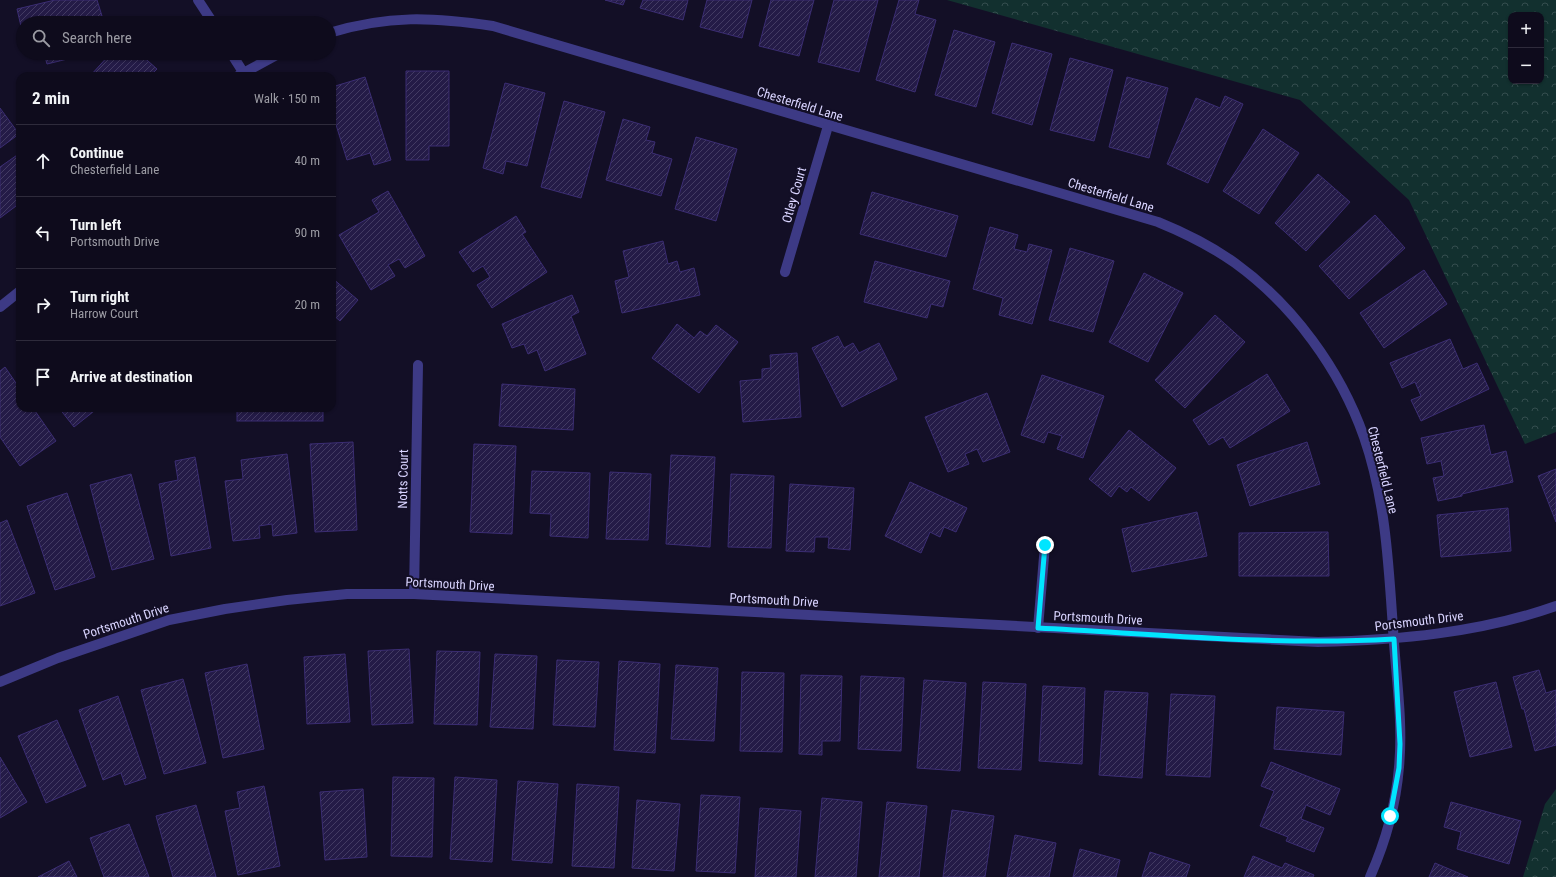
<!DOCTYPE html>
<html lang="en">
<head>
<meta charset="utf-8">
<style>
	body { margin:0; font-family:"Roboto Condensed",sans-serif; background:#1c1929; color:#f1f3f6 }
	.controls { position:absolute; right:12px; top:12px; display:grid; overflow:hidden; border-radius:8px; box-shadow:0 1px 3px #0004 }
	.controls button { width:36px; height:36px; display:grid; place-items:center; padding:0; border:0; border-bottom:1px solid #2e2b3b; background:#0e0b1c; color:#f1f3f6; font:20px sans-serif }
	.stop { position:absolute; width:12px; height:12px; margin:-9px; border:3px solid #00e5ff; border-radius:50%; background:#fff }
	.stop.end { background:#00e5ff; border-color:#fff; box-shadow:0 1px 4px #0008 }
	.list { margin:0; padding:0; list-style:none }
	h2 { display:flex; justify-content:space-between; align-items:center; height:52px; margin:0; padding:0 16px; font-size:17px }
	h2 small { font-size:13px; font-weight:400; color:#9b9ba3 }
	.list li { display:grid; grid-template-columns:26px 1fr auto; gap:12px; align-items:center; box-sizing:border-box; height:72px; padding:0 16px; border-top:1px solid #2e2b3b }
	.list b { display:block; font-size:15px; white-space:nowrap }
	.list p { margin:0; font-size:13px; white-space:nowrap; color:#9b9ba3 }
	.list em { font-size:13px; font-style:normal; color:#9b9ba3 }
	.icon { flex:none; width:22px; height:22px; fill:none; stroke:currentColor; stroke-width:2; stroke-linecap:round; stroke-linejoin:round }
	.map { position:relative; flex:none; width:1556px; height:877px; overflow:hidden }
	.search { position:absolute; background:#0e0b1c; box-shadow:0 1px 3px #0004; left:16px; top:16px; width:320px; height:44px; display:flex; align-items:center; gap:10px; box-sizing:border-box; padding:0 14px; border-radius:22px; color:#9b9ba3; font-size:15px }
	.panel { position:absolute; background:#0e0b1c; box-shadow:0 1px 3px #0004; left:16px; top:72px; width:320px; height:340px; border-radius:12px }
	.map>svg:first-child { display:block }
	.forest { fill:url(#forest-crowns); fill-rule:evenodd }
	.building { fill:url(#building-hatch); stroke:#3b2d73 }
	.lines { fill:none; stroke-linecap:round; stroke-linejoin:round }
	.street { stroke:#3d3a85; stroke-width:10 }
	.route { stroke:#00e5ff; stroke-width:5 }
	.labels { text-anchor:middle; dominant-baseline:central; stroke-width:4; stroke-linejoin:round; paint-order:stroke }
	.street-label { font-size:13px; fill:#d9d4ff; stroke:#130f26 }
</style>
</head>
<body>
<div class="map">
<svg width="1556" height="877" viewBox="0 0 1556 877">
	<defs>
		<pattern id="forest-crowns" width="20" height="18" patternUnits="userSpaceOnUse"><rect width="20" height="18" fill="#12302f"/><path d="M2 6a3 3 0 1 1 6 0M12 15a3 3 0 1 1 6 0" fill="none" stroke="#344d4e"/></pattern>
		<pattern id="building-hatch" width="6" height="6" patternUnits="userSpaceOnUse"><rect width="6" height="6" fill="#241b47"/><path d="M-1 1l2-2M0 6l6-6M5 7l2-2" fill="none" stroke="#433b63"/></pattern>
	</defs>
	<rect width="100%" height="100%" fill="#130f26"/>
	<g class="forest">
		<path d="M947,0H1556V432L1525,444L1409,200L1300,100ZM1511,15H1541V81H1511Z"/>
		<path d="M1556,789V877H1523L1545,804Z"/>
	</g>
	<g class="building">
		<path d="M55,0H97L102,16L88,20L89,23H23V35L17,9Z"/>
		<path d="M605,0H625L623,5Z"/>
		<path d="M643,0H688L683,20L640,8Z"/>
		<path d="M707,0H752L742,38L700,27Z"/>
		<path d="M771,0H814L799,56L759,46Z"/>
		<path d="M834,0H878L859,72L818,62Z"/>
		<path d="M899,0H919L915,14L936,20L915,92L876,80Z"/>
		<path d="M954,30L995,42L976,107L935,95Z"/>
		<path d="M1012,43L1052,54L1032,125L992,113Z"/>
		<path d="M44,53H88V54L47,64Z"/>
		<path d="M111,53H139L157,69L150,76H90Z"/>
		<path d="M1070,58L1113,70L1094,141L1050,130Z"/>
		<path d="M406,71H449V146H429V160H406Z"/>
		<path d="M365,77L391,160L374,165L370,153L347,160L332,112V87Z"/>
		<path d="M1127,77L1168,88L1149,158L1109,147Z"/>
		<path d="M505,83L545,93L527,166L506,161L503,174L483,168Z"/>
		<path d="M1225,96L1243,104L1208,183L1167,164L1196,98L1220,108Z"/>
		<path d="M564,101L605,112L581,198L541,187Z"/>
		<path d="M0,108L19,134L0,148Z"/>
		<path d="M623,119L650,127L646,140L655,142L652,153L672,159L661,196L606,180Z"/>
		<path d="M1263,129L1299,153L1259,214L1223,191Z"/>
		<path d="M696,137L737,149L716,221L675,209Z"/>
		<path d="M20,153V203L0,218V167Z"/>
		<path d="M1318,174L1350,202L1306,251L1275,223Z"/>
		<path d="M388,191L425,256L405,268L399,259L388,265L395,276L371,290L339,235L379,212L372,200Z"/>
		<path d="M872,192L958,216L946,257L860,234Z"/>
		<path d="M1375,215L1405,248L1349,299L1319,266Z"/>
		<path d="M516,216L526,232L522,234L547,272L492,308L477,285L490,277L483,266L473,272L459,252Z"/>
		<path d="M990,227L1018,235L1014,249L1027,252L1029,244L1052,250L1032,324L999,315L1003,298L973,289Z"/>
		<path d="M663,241L668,264L677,261L680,272L694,268L700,295L622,313L615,281L629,277L623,251Z"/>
		<path d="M1070,248L1114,261L1093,332L1049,320Z"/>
		<path d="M875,261L950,281L943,307L931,304L927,318L864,302Z"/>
		<path d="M1424,270L1447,304L1384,348L1360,313Z"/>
		<path d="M1144,273L1183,293L1148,362L1109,342Z"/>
		<path d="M332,278L358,300L340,321L332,314Z"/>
		<path d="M572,295L579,312L571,316L586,354L545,371L537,350L528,354L524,344L512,348L502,324Z"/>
		<path d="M1215,315L1245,342L1185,408L1155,380Z"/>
		<path d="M677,324L694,338L700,331L707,336L716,325L738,342L699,393L652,358Z"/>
		<path d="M838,336L844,348L853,343L859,353L879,343L897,379L842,407L812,348Z"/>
		<path d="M1450,339L1463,369L1477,363L1489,389L1421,421L1411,400L1421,396L1415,382L1402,388L1390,363Z"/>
		<path d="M797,353L801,417L743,422L740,381L762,379V369L771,368L770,355Z"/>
		<path d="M5,367L20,389V408H33L56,441L20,466L0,437V371Z"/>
		<path d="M1267,374L1290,411L1230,448L1223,437L1209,445L1193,420Z"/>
		<path d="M1042,375L1104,396L1083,458L1057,449L1062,436L1048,432L1044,443L1021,435Z"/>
		<path d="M502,384L575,389L573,430L499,426Z"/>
		<path d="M987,393L1010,452L983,462L977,449L965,454L969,464L948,472L925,417Z"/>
		<path d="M59,408H98L74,427Z"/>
		<rect x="237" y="408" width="86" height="13"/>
		<path d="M1484,425L1491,455L1506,451L1513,482L1462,494V496L1438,501L1433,478L1444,476L1441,461L1427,464L1421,438Z"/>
		<path d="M1129,430L1176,468L1149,501L1131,487L1127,492L1119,486L1111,497L1089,479Z"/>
		<path d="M353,442L357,530L315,532L310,444Z"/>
		<path d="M1307,442L1320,484L1250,506L1237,465Z"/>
		<path d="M474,444L516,446L512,534L470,532Z"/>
		<path d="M287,454L297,533L273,536L272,524L259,526L260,538L233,541L225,481L243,479L241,460Z"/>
		<path d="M671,455L715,457L710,547L666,544Z"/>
		<path d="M195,457L211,548L171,556L159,484L178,480L175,461Z"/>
		<path d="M1556,469V522L1538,476Z"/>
		<path d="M532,471L590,473L588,538L550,536L551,514L530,513Z"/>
		<path d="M610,472L651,474L648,540L606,539Z"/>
		<path d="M131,474L154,559L112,570L90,485Z"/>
		<path d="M731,474L774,476L771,548L728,547Z"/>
		<path d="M910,482L967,508L956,532L944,527L940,537L930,532L921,553L885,536Z"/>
		<path d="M790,484L854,488L850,550L828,548L829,537H815L814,552L786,551Z"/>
		<path d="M67,493L95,577L55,590L27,506Z"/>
		<path d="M1508,508L1511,551L1441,557L1437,515Z"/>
		<path d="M1197,512L1207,556L1132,572L1122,529Z"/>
		<path d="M7,520L35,593L0,606V523Z"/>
		<path d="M1328,532L1329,576H1239V533Z"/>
		<path d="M409,649L413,723L372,725L368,651Z"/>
		<path d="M437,651L480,652L477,725L434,724Z"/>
		<path d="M345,654L350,722L307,724L304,657Z"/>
		<path d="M495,654L537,656L533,729L490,727Z"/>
		<path d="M557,660L599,662L595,727L553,725Z"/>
		<path d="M619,661L660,664L655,753L614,750Z"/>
		<path d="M247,664L264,749L223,758L205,673Z"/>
		<path d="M676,665L718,668L714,741L671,739Z"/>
		<path d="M1539,670L1546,693L1556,690V745L1535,751L1524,709H1522L1513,677Z"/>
		<path d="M742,672L784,673L782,752L740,751Z"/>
		<path d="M801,675L842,676L840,741H822V755L799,754Z"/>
		<path d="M861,676L904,678L901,751L858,749Z"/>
		<path d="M183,679L206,763L164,774L141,690Z"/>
		<path d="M924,680L966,683L960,771L917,768Z"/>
		<path d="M983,682L1026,684L1021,770L978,768Z"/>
		<path d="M1496,682L1512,747L1470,757L1454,692Z"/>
		<path d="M1043,686L1085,688L1082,764L1039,761Z"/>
		<path d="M1105,691L1148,693L1142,778L1099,775Z"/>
		<path d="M1171,694L1215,696L1210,777L1166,775Z"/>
		<path d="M118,696L146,778L125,785L121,773L103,780L79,710Z"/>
		<path d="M1277,707L1344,712L1341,755L1274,749Z"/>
		<path d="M57,720L86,786L46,803L18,736Z"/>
		<path d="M0,757L27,802L0,818Z"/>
		<path d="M1271,762L1340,789L1330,815L1306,805L1301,819L1324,828L1314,852L1286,841L1288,837L1260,826L1274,791L1261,786Z"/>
		<path d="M393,777L434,778L432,857L391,856Z"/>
		<path d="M455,777L497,780L492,862L450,859Z"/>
		<path d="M518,781L558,784L552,863L512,860Z"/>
		<path d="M577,784L619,787L614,868L572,866Z"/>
		<path d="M264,786L280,866L238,875L225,811L240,808L237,792Z"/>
		<path d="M363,789L367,857L325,860L320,792Z"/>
		<path d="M701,795L740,797L735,873L696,871Z"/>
		<path d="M822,798L862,802L856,877H815Z"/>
		<path d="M637,800L680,804L674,871L632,868Z"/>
		<path d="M887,802L927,806L919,877H879Z"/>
		<path d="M1451,802L1521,821L1509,864L1457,849L1461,832L1444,827Z"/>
		<path d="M196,805L216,877H173L156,816Z"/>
		<path d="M760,808L801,811L796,877H755Z"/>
		<path d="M952,810L994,816L985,877H943Z"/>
		<path d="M129,824L149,877H104L90,838Z"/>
		<path d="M1015,835L1056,843L1049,877H1007Z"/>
		<path d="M1080,849L1120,860L1116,877H1073Z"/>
		<path d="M1150,852L1190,865L1186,877H1142Z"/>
		<path d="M1253,856L1282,868L1285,863L1314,875L1313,877H1244Z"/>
		<path d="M69,861L77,877H38Z"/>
		<path d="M1435,863L1468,877H1429Z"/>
	</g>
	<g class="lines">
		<g class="street">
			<path d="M198,0L213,23"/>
			<path d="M329,33C388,15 432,17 493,26L1158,222C1185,233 1211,246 1235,263C1293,305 1340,369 1364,437C1387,503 1389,574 1394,643C1397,684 1403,726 1399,767C1396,804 1385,843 1370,877"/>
			<path d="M231,53L243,72"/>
			<path d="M238,76L280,53"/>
			<path d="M785,272L828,126"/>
			<path d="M0,307L20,291"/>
			<path d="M414,594L418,365"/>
			<path d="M1038,628L1045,545"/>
			<path d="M0,682L58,658L169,620L225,609L287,600L347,594H414L1318,642C1398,640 1480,633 1556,606"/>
		</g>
	</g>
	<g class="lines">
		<path class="route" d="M1045,545L1038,628C1156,634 1275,646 1394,639L1400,744L1399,768L1390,816"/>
	</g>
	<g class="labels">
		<g class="street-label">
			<text transform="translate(800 104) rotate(17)">Chesterfield Lane</text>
			<text transform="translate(794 195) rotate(-74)">Otley Court</text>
			<text transform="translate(1111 195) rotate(17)">Chesterfield Lane</text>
			<text transform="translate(1383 470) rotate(76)">Chesterfield Lane</text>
			<text transform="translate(403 479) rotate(-89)">Notts Court</text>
			<text transform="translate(450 584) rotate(3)">Portsmouth Drive</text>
			<text transform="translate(774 600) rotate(3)">Portsmouth Drive</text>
			<text transform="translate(1098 618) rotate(3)">Portsmouth Drive</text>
			<text transform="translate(126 621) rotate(-18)">Portsmouth Drive</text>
			<text transform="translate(1419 621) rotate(-7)">Portsmouth Drive</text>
		</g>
	</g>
</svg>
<div class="controls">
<button>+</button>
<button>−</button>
</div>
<div class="stop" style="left:1390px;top:816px"></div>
<div class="stop end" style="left:1045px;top:545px"></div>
<div class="search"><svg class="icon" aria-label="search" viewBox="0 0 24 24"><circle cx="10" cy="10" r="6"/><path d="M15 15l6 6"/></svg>Search here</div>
<section class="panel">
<h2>2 min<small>Walk · 150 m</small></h2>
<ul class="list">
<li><svg class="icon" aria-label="ahead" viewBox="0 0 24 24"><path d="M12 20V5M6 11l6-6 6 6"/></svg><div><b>Continue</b><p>Chesterfield Lane</p></div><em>40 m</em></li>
<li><svg class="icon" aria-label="left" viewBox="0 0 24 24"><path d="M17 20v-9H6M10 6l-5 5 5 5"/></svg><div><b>Turn left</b><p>Portsmouth Drive</p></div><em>90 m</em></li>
<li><svg class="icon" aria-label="right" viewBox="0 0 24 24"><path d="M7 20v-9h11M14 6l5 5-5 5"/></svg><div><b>Turn right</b><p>Harrow Court</p></div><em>20 m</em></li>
<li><svg class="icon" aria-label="arrive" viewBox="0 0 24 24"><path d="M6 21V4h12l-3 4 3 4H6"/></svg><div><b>Arrive at destination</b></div></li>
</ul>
</section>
</div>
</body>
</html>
